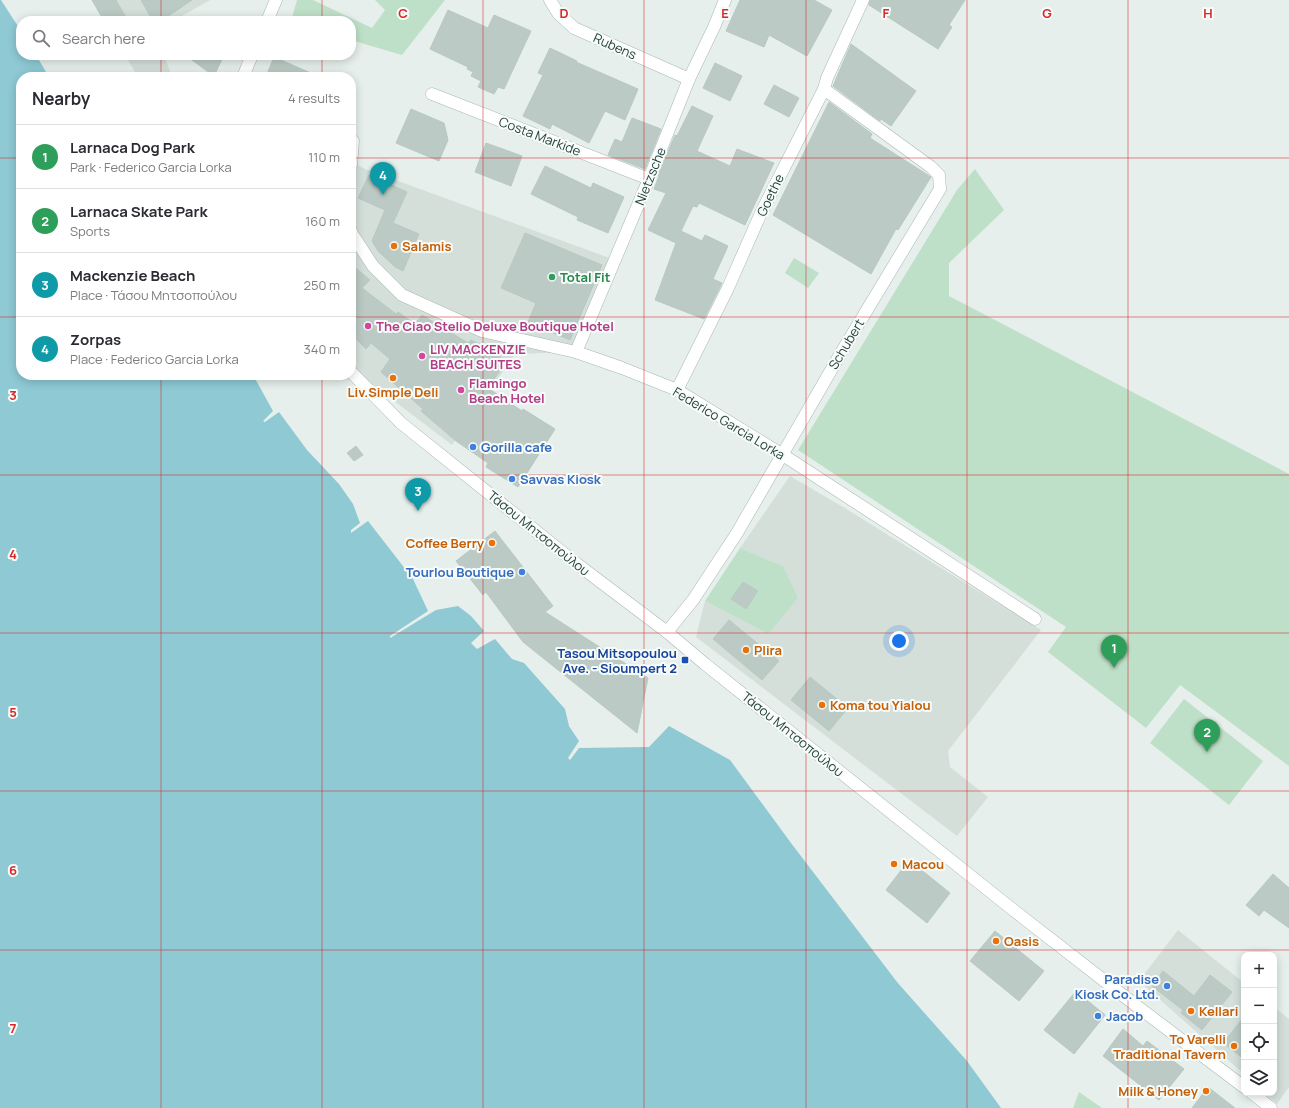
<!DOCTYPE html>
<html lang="en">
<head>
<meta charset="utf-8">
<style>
	body { margin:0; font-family:Manrope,sans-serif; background:#f2f2f3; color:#2b2b33 }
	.controls { position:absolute; right:12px; bottom:12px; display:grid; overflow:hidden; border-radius:8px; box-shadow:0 2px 10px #0003 }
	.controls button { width:36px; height:36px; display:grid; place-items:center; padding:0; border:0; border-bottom:1px solid #e1e1e2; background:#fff; color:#2b2b33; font:20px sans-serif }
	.you { position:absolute; left:899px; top:641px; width:14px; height:14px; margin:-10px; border:3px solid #fff; border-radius:50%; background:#1a73e8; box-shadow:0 0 0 6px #1a73e833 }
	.badge { display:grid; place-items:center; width:26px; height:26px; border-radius:50%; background:#1a73e8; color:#fff; font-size:13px; font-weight:700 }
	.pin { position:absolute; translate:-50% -33px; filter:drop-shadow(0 1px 2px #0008) }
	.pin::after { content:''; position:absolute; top:21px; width:14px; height:12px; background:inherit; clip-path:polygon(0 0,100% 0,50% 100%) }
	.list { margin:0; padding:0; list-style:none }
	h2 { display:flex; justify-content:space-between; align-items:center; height:52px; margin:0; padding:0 16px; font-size:17px }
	h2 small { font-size:13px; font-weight:400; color:#7c7c81 }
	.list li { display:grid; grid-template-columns:26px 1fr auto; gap:12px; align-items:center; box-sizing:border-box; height:64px; padding:0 16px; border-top:1px solid #e1e1e2 }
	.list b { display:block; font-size:15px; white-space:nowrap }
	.list p { margin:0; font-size:13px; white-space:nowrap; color:#7c7c81 }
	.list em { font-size:13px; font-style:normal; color:#7c7c81 }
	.icon { flex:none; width:22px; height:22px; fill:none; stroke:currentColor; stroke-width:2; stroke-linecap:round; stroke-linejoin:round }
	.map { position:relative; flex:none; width:1289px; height:1108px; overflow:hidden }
	.search { position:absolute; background:#fff; box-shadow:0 2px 10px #0003; left:16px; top:16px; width:340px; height:44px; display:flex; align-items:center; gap:10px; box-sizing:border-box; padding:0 14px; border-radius:16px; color:#7c7c81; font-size:15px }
	.panel { position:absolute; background:#fff; box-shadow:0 2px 10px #0003; left:16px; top:72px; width:340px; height:308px; border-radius:16px }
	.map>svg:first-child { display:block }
	.built { fill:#d4dfda }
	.green { fill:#bfe0c8; fill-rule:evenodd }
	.water { fill:#8ec9d4 }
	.building { fill:#bbcac4; stroke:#b8c9c2 }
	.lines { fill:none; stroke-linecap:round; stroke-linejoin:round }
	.minor-casing { stroke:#a8b8b2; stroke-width:13 }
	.minor { stroke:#fff; stroke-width:12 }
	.grid { fill:none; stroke:#d62828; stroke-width:1; stroke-opacity:0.55 }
	.food-dot { fill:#e8710a; stroke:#f7fbf9; stroke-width:1.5 }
	.leisure-dot { fill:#2e9e5b; stroke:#f7fbf9; stroke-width:1.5 }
	.hotel-dot { fill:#d1479c; stroke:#f7fbf9; stroke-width:1.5 }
	.shop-dot { fill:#3f7fe0; stroke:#f7fbf9; stroke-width:1.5 }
	.transit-dot { fill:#1a4fb4; stroke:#f7fbf9; stroke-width:1.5 }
	.labels { text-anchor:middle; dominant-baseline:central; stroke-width:4; stroke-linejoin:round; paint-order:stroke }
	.street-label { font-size:13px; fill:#24423a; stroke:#f7fbf9 }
	.food-label { font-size:13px; font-weight:bold; fill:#c56008; stroke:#f7fbf9; text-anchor:start }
	.leisure-label { font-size:13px; font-weight:bold; fill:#27864d; stroke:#f7fbf9; text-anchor:start }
	.hotel-label { font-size:13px; font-weight:bold; fill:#b23c85; stroke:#f7fbf9; text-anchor:start }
	.shop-label { font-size:13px; font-weight:bold; fill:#366cbe; stroke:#f7fbf9; text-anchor:start }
	.transit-label { font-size:13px; font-weight:bold; fill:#164399; stroke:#f7fbf9; text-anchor:end }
	.grid-label { font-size:13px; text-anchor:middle; font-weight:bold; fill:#d62828; stroke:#f7fbf9; stroke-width:4; stroke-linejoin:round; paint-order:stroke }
</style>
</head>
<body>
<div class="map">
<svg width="1289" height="1108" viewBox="0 0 1289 1108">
	<rect width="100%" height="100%" fill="#e6efeb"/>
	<g class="built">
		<path d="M93,0H210L173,21H105Z"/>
		<path d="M125,55H164L172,77H138Z"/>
		<path d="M351,161L365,169L615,260L576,352L515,354L452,445L351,368Z"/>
		<path d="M790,476L848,510L1041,630L948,751L950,767L988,797L957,836L696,637L705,601L768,634L783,566L740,548Z"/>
		<path d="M1178,930L1244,983V1074L1139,981Z"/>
		<path d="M1274,1007L1289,1019V1087L1277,1104L1265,1093H1274Z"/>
	</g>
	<g class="green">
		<path d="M297,0H313L372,28L385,10L375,0H445L402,55L351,40V21H291Z"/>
		<path d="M975,169L1004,210L949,263V296L1289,474V766L1180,685L1146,728L1048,652L1066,627L798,450L957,190Z"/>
		<path d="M794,258L819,273L808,288L785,273Z"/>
		<path d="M740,548L783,566L798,598L768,634L705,601ZM743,582L758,592L746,609L731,599Z"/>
		<path d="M1184,699L1263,761L1229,805L1150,743Z"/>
		<path d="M1079,1092L1102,1108H1073Z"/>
	</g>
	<path class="water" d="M0,0H1L21,31V55H36L49,77H21V375H253L273,411L263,421L265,422L279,412L307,450L339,484L353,504L360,523L351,530V533L368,521L413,579L428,611L390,636V638L436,610L458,606L471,616L484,631L471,643L477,649L495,639L512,659L524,663L565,709L569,726L579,741L568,758L570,760L579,748L649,747L669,726L730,760L791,843L897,982L967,1061L1001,1108H0Z"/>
	<g class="building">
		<path d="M92,0H116L128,21H104Z"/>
		<path d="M141,0H192L161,21H153Z"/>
		<path d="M740,0H814L832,10L807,56L769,35L764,47L726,31Z"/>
		<path d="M870,0H965L949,25L952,27L938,49L869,5Z"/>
		<path d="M448,10L488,28L494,15L531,31L504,89L498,87L494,94L478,87L481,81L471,76L473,72L467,69L468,67L430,49Z"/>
		<path d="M851,44L916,91L891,126L881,119L880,121L833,86Z"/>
		<path d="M550,48L577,61L576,62L638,89L625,120L605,111L589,143L552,124L550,129L523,116L543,75L538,73Z"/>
		<path d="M185,55H224L214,76Z"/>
		<path d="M274,57L320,77H275L267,74Z"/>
		<path d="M715,63L742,76L730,101L703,88Z"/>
		<path d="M774,85L799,98L789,117L764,104Z"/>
		<path d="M829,102L872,134L870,138L931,177L898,230L896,229L871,274L773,215Z"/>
		<path d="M692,106L713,116L697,151L730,166L737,149L774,163L745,225L699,203L697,207L693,206L681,231L702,241L705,235L728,246L713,279L722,283L704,319L655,300L676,243L648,230L666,193L654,189L659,176H658L675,135L677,136Z"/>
		<path d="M411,109L444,123L448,140L439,161L396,143Z"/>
		<path d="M632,118L661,129L645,169L608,155L615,139L622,142Z"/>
		<path d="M486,143L522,156L511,186L475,172Z"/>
		<path d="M545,166L591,188L593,183L624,197L608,233L577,220L578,217L531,194Z"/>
		<path d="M369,175L407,192L393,223L419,234L403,271L395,267L378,251L372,241L385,210L358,198Z"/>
		<path d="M525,233L602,265L570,340L528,322L536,303L501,288Z"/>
		<path d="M351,264L370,280L362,288L396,314L398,312L415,324L422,315L468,343L471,340L500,354L501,369L488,388L522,411L523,409L555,429L518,487L486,467L488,463L456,441L421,411L423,409L381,372L390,359L371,343L366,349L351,334Z"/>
		<path d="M356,446L363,455L354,461L347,453Z"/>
		<path d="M495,531L553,606L545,612L648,678L637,733L523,642L486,592L483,595L456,561Z"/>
		<path d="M743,582L758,591L746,609L731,599Z"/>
		<path d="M729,620L779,661L762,680L713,639Z"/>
		<path d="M810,677L848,708L829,731L791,700Z"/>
		<path d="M909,860L950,893L927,923L886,890Z"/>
		<path d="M1273,874L1289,888V928L1264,910L1259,916L1246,905Z"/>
		<path d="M995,931L1044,971L1019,1001L970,961Z"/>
		<path d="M1163,971L1194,996L1210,975L1232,992L1202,1030L1181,1013L1183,1010L1152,986Z"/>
		<path d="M1076,991L1105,1015L1074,1054L1044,1030Z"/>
		<path d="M1244,1017V1059L1223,1043Z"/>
		<path d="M1123,1029L1143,1046L1147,1041L1184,1069L1159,1100L1103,1056Z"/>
		<path d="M1208,1087L1235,1108H1192Z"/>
	</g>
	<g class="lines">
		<defs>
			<g id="minor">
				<path d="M550,0L558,13L574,28L689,79"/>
				<path d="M267,21L276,0"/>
				<path d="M243,77L252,55"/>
				<path d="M432,94L649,179"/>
				<path d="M351,165L353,141"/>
				<path d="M351,231L352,234L373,266L402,295L482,331L576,352L622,368L677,390L783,455L1035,619"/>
				<path d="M576,352L649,179L689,79L714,27L725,0"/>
				<path d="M351,372L401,423L577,564L667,632L705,664L1012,909L1138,1007L1244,1087"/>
				<path d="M677,390L728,288L761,213L824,89L827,78L863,0"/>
				<path d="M667,632L693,600L737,533L841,353L940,189L939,175L931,167L824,89"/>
				<path d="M1252,1093L1271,1108"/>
			</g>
		</defs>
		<use href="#minor" class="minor-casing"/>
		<use href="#minor" class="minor"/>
	</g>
	<path class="grid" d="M161,0V21M322,0V21M483,0V1108M644,0V1108M806,0V1108M967,0V1108M1128,0V1108M161,55V77M322,55V77M0,158H21M351,158H1289M0,317H21M351,317H1289M161,375V1108M322,375V1108M0,475H1289M0,633H1289M0,791H1289M0,950H1289"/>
	<g class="food-dot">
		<circle cx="394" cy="246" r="4"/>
		<circle cx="393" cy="378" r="4"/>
		<circle cx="492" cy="543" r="4"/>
		<circle cx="746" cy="650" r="4"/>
		<circle cx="822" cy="705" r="4"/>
		<circle cx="894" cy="864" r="4"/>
		<circle cx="996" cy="941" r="4"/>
		<circle cx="1191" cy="1011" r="4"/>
		<circle cx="1234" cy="1046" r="4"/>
		<circle cx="1206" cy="1091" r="4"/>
	</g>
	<circle class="leisure-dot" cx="552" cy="277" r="4"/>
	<g class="hotel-dot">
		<circle cx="368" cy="326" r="4"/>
		<circle cx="422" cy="356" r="4"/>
		<circle cx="461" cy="390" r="4"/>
	</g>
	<g class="shop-dot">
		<circle cx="473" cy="447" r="4"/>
		<circle cx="512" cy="479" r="4"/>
		<circle cx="522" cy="572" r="4"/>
		<circle cx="1167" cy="986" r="4"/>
		<circle cx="1098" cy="1016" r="4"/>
	</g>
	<rect class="transit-dot" x="681" y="656" width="8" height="8" rx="2"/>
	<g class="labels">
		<g class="street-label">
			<text transform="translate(615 46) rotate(24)">Rubens</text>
			<text transform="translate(540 136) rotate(21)">Costa Markide</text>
			<text transform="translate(650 176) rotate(-68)">Nietzsche</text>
			<text transform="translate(770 195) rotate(-64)">Goethe</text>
			<text transform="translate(846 344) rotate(-59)">Schubert</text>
			<text transform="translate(729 423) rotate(31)">Federico Garcia Lorka</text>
			<text transform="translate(539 533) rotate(39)">Τάσου Μητσοπούλου</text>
			<text transform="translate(793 734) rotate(39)">Τάσου Μητσοπούλου</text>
		</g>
		<g class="food-label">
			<text x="402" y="246">Salamis</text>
			<text x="393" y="392" text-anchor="middle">Liv.Simple Deli</text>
			<text x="484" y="543" text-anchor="end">Coffee Berry</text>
			<text x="754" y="650">Plira</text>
			<text x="830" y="705">Koma tou Yialou</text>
			<text x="902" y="864">Macou</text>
			<text x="1004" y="941">Oasis</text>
			<text x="1199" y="1011">Kellari</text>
			<text x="1226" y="1039" text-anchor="end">To Varelli<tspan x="1226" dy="15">Traditional Tavern</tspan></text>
			<text x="1198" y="1091" text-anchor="end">Milk &amp; Honey</text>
		</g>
		<g class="leisure-label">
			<text x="560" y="277">Total Fit</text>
		</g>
		<g class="hotel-label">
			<text x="376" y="326">The Ciao Stelio Deluxe Boutique Hotel</text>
			<text x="430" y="349">LIV MACKENZIE<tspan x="430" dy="15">BEACH SUITES</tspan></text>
			<text x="469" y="383">Flamingo<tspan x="469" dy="15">Beach Hotel</tspan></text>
		</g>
		<g class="shop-label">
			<text x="481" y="447">Gorilla cafe</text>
			<text x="520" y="479">Savvas Kiosk</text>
			<text x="514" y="572" text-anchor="end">Tourlou Boutique</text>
			<text x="1159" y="979" text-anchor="end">Paradise<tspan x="1159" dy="15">Kiosk Co. Ltd.</tspan></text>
			<text x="1106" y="1016">Jacob</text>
		</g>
		<g class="transit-label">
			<text x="677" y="653">Tasou Mitsopoulou<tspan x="677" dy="15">Ave. - Sioumpert 2</tspan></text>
		</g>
	</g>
	<g class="grid-label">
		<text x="403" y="18">C</text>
		<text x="564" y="18">D</text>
		<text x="725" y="18">E</text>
		<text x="886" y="18">F</text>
		<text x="1047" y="18">G</text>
		<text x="1208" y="18">H</text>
		<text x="13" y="400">3</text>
		<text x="13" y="559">4</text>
		<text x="13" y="717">5</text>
		<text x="13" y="875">6</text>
		<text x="13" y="1033">7</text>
	</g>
</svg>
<div class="controls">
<button>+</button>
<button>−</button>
<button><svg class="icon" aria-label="locate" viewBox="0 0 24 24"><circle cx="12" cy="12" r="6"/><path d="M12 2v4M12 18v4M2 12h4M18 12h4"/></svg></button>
<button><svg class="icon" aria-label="layers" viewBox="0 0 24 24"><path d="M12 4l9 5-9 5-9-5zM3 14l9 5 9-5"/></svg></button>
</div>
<div class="you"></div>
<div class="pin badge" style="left:1114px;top:668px;background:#2e9e5b">1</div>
<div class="pin badge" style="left:1207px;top:752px;background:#2e9e5b">2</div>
<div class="pin badge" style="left:418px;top:511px;background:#0f9aa8">3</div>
<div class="pin badge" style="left:383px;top:195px;background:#0f9aa8">4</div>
<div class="search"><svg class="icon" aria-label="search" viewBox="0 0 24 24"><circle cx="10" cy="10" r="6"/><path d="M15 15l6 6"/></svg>Search here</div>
<section class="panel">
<h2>Nearby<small>4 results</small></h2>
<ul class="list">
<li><span class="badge" style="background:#2e9e5b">1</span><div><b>Larnaca Dog Park</b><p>Park · Federico Garcia Lorka</p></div><em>110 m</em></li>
<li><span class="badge" style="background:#2e9e5b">2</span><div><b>Larnaca Skate Park</b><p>Sports</p></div><em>160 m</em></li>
<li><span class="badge" style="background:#0f9aa8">3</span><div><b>Mackenzie Beach</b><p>Place · Τάσου Μητσοπούλου</p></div><em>250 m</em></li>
<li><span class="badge" style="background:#0f9aa8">4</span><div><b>Zorpas</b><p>Place · Federico Garcia Lorka</p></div><em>340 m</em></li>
</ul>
</section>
</div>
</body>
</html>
